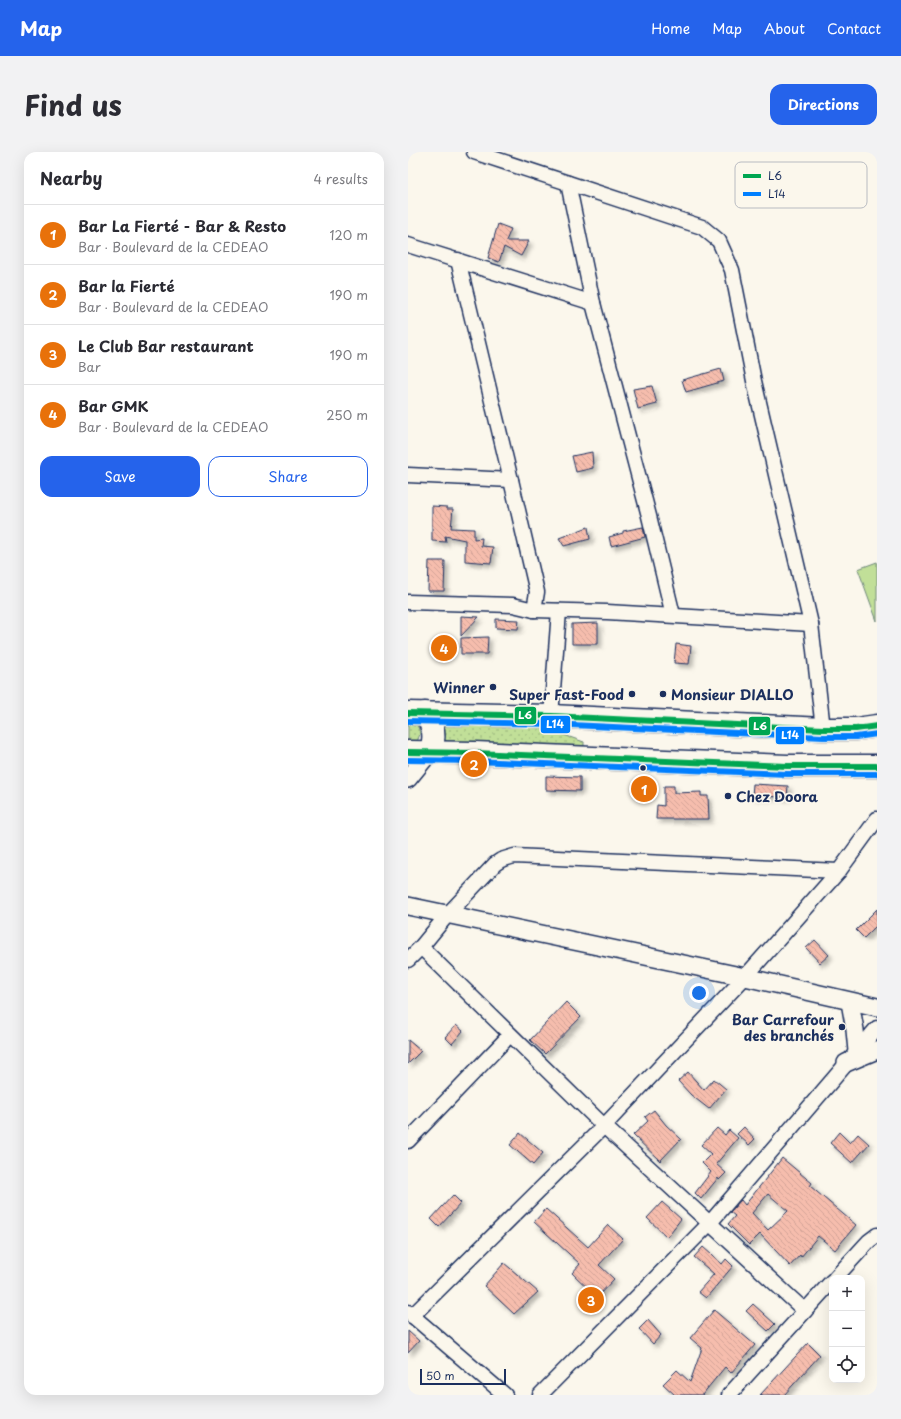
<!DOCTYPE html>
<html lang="en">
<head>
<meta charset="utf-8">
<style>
	body { margin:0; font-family:"Playpen Sans",sans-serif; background:#f2f2f3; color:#2b2b33 }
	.controls { position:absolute; right:12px; bottom:12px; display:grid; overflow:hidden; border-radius:8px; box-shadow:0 4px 16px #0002 }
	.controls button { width:36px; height:36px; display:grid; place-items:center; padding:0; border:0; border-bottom:1px solid #e1e1e2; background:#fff; color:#2b2b33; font:20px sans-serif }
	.scale { position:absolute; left:12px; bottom:10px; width:86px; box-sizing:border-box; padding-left:4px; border:2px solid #1b2f5e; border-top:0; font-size:11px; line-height:14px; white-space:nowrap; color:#1b2f5e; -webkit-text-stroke:3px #fbf7ec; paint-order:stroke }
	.you { position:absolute; left:291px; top:841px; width:14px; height:14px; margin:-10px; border:3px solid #fff; border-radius:50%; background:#1a73e8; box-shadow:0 0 0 6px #1a73e833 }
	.badge { display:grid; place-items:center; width:26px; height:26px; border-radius:50%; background:#2563eb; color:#fff; font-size:13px; font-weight:700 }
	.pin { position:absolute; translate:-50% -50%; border:2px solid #fff; box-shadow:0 1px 4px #0006 }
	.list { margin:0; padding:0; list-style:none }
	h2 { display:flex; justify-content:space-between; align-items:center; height:52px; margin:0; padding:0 16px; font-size:17px }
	h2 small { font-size:13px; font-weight:400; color:#7c7c81 }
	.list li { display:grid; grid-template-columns:26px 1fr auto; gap:12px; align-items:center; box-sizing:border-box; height:60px; padding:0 16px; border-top:1px solid #e1e1e2 }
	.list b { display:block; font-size:15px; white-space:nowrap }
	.list p { margin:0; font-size:13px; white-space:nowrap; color:#7c7c81 }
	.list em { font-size:13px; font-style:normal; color:#7c7c81 }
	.actions { display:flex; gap:8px; padding:12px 16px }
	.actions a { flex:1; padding:9px 0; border:1px solid #2563eb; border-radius:12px; text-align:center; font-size:14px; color:#2563eb }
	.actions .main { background:#2563eb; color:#fff }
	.icon { flex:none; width:22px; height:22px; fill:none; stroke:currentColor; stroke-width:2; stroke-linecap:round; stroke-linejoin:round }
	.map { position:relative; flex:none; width:469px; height:1243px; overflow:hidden; border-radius:12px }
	header { display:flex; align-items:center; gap:24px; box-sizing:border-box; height:56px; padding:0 20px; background:#2563eb; color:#fff }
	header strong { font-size:19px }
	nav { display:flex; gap:22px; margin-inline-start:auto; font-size:14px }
	.intro { display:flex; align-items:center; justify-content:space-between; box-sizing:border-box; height:96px; padding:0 24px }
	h1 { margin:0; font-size:28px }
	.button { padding:10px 18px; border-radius:12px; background:#2563eb; color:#fff; font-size:14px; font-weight:700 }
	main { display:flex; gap:24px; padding:0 24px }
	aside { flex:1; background:#fff; border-radius:12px; box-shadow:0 4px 16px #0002 }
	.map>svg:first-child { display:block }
	.grass { fill:url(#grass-dots); stroke:#6e877b }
	.park { fill:#c1df98; stroke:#6e877b }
	.building { fill:url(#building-back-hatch); stroke:#1b2f5e; fill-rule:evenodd; filter:url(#shadow) }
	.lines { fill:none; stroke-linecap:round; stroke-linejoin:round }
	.minor-casing { stroke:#1b2f5e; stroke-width:17 }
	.tertiary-casing { stroke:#1b2f5e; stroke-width:20 }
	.primary-casing { stroke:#1b2f5e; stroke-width:25 }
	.minor { stroke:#fbf7ec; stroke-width:14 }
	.tertiary { stroke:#fbf7ec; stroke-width:17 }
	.primary { stroke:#fbf7ec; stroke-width:22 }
	.bus-1-casing { stroke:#fbf7ec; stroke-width:9 }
	.bus-2-casing { stroke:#fbf7ec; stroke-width:9 }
	.bus-1 { stroke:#00a651; stroke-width:6 }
	.bus-2 { stroke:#007fff; stroke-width:6 }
	.poi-dot { fill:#1b2f5e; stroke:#fbf7ec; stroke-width:1.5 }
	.labels { text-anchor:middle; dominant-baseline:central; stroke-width:3.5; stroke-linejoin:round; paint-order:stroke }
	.poi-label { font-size:14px; font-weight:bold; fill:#1b2f5e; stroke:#fbf7ec; text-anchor:end }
	.key { fill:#fbf7ec; stroke:#b8bbc1; stroke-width:1 }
	.key-label { font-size:11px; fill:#1b2f5e }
	.line-badge { stroke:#fbf7ec; stroke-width:1.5 }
	.badge-label { font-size:11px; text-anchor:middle; font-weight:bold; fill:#fff }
</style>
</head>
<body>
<header>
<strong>Map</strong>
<nav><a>Home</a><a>Map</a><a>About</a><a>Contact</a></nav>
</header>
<div class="intro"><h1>Find us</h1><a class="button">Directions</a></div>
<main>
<aside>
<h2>Nearby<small>4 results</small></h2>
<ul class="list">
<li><span class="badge" style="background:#e8710a">1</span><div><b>Bar La Fierté - Bar &amp; Resto</b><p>Bar · Boulevard de la CEDEAO</p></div><em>120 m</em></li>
<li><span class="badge" style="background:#e8710a">2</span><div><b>Bar la Fierté</b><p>Bar · Boulevard de la CEDEAO</p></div><em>190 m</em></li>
<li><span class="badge" style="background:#e8710a">3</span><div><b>Le Club Bar restaurant</b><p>Bar</p></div><em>190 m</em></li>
<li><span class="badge" style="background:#e8710a">4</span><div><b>Bar GMK</b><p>Bar · Boulevard de la CEDEAO</p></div><em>250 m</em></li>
</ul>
<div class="actions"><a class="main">Save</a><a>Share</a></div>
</aside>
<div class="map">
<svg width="469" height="1243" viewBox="0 0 469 1243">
	<defs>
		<pattern id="grass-dots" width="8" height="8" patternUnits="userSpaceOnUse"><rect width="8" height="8" fill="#c1df98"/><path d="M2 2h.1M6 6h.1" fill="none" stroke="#a5c085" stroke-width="1.8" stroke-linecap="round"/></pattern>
		<pattern id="building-back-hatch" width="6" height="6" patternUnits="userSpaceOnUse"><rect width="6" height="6" fill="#f6bdad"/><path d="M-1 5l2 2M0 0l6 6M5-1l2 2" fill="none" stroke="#d2a397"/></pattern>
		<filter id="shadow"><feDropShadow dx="3.5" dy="3.5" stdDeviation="2" flood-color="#0004"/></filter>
	</defs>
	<rect width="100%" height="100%" fill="#fbf7ec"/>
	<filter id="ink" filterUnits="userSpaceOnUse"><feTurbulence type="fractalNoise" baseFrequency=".025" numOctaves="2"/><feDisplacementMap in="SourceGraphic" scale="8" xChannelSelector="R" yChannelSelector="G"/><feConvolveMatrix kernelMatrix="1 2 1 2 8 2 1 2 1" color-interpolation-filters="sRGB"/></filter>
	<g filter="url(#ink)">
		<g class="grass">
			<path d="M0,571C8,571 11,574 12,582L9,590L0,592Z"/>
			<path d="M34,572L133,575L176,590V598L33,594Z"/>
		</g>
		<path class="park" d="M469,410V469L450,417Z"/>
		<g class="building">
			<path d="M90,72L103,77L98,89H121L113,104L96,95L91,110L80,106Z"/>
			<path d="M313,217L316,229L278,240L274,228Z"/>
			<path d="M244,234L249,252L230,257L225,237Z"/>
			<path d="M184,300L185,316L168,320L164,304Z"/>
			<path d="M24,354L39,355V357H45L43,376L66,377V387L74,386L73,394L85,395L83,411L57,409V388L37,384L38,390L24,389Z"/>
			<path d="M180,375L182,387L156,394L151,386Z"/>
			<path d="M235,375L237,385L203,394L201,385L215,381V379Z"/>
			<path d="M21,409H37L36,439H20Z"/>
			<path d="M53,464L71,465L53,484Z"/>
			<path d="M88,467L111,468L110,477L88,476Z"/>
			<path d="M190,471V492H164V472Z"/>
			<path d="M80,485L79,502H53V486Z"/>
			<path d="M268,492L283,494L281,512L266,511Z"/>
			<path d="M138,624L172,625V639L138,638Z"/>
			<path d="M345,632L380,634L379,645L344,644Z"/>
			<path d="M256,634H266V641L293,640V644H300L301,667H248L249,653L256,654Z"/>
			<path d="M469,757V773L456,786L448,778Z"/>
			<path d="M407,788L421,803L412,811L398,796Z"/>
			<path d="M158,850L173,865L137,902L122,888Z"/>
			<path d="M48,873L55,879L44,892L37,885Z"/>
			<path d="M0,888L13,899L0,912Z"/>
			<path d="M280,920L296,938L306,927L318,937L301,957L283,943L270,929Z"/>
			<path d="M246,958L258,973L273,987L252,1009L225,983L240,969L237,965Z"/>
			<path d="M336,975L347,987L341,993L329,982Z"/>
			<path d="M309,976L317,983L321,978L330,986L308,1012L318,1021L311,1028L310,1026L293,1047L287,1041L303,1020L294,1011L303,1002L293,993Z"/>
			<path d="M431,980L442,991L450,982L461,992L444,1011L422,991Z"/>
			<path d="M112,981L135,1001L125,1013L102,993Z"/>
			<path d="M374,1006L404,1031L402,1034L448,1073L427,1098L410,1084L393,1105L392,1103L382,1114L352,1082L341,1093L320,1072L327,1064L322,1060L333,1048L337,1053ZM360,1042L380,1059L360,1078L344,1061Z"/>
			<path d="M45,1043L53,1051L31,1075L23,1067Z"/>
			<path d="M254,1050L273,1067L259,1085L239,1066Z"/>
			<path d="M138,1057L180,1095L200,1073L215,1087L191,1113L206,1127L189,1145L164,1121L172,1112L126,1070Z"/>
			<path d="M295,1095L314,1112L318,1107L325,1114L298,1146L290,1140L306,1122L286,1105Z"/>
			<path d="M96,1111L130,1140L106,1162L76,1134Z"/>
			<path d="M345,1152L367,1172L360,1179L338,1159Z"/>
			<path d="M306,1158L347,1193L323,1221L317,1215L294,1243H267L255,1232L269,1218L282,1230L294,1196L282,1186Z"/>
			<path d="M240,1168L253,1183L245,1192L231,1177Z"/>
			<path d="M0,1179L11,1189L0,1201Z"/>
			<path d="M400,1191L412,1203L376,1243H352Z"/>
		</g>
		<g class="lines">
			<defs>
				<g id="minor">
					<path d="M66,0L294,75L311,89L324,118L346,229L403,472L415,577"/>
					<path d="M160,31L185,151L241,364L265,463"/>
					<path d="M0,93L185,151"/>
					<path d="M50,108L103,328L129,440L126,458"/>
					<path d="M0,323L103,328"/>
					<path d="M0,450L105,453L126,458L199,460L403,472"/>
					<path d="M143,564L151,459"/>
					<path d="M13,795L196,974L397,1159"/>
					<path d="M0,808L13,795L40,762L87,712L93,708L106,704L431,719"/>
					<path d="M0,989L102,883"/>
					<path d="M427,1126L461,1089L469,1083"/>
					<path d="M0,1160L97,1243"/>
					<path d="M4,1164L196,974L337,825L431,719L469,667"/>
					<path d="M132,1243L301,1072L469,876"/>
					<path d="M321,1243L424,1129"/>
				</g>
				<g id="tertiary">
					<path d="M0,627L22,600"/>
					<path d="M0,754L337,825L469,855"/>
					<path d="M442,850L447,878L449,899"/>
					<path d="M438,911L469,898"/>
				</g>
				<g id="primary">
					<path d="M0,561L143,564L415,577H448L469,574"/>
					<path d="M17,561C26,575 28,585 22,600"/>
					<path d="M0,600L67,601L379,614H469"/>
				</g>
			</defs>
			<use href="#minor" class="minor-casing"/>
			<use href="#tertiary" class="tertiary-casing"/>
			<use href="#primary" class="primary-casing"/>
			<use href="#minor" class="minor"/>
			<use href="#tertiary" class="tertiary"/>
			<use href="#primary" class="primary"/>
			<defs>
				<g id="bus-1">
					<path d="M0,561L143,564L415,577H448L469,574"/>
					<path d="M0,600L67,601L379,614H469"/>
				</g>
				<g id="bus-2">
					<path d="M0,569L143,572L415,585H448L469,582"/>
					<path d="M0,608L67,609L379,622H469"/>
				</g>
			</defs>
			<use href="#bus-1" class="bus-1-casing"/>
			<use href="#bus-2" class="bus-2-casing"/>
			<use href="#bus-1" class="bus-1"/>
			<use href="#bus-2" class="bus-2"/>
		</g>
	</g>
	<g class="poi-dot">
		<circle cx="85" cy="535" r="4"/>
		<circle cx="224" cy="542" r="4"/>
		<circle cx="255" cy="542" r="4"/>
		<circle cx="235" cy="616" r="3.5"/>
		<circle cx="320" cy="644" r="4"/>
		<circle cx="434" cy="875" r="4"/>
	</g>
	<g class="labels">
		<g class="poi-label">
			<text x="77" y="535">Winner</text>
			<text x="216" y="542">Super Fast-Food</text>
			<text x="263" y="542" text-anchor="start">Monsieur DIALLO</text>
			<text x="328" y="644" text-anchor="start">Chez Doora</text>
			<text x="426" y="867">Bar Carrefour<tspan x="426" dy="16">des branchés</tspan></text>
		</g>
	</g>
	<rect x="327" y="10" width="132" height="46" rx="6" class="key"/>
	<rect x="335" y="22" width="18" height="4" fill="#00a651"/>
	<rect x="335" y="40" width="18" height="4" fill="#007fff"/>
	<g class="key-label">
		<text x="360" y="28">L6</text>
		<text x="360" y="46">L14</text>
	</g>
	<g class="line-badge">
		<rect x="106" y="554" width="23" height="19" rx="4" fill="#00a651"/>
		<rect x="132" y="563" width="31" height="19" rx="4" fill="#007fff"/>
		<rect x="340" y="564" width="23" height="20" rx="4" fill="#00a651"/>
		<rect x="367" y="574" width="30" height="19" rx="4" fill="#007fff"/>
	</g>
	<g class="badge-label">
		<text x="117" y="567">L6</text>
		<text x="147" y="576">L14</text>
		<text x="352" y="578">L6</text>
		<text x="382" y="587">L14</text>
	</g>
</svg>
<div class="controls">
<button>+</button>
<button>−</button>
<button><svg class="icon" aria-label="locate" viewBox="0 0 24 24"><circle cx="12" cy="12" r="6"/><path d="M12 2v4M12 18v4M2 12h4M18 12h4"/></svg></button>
</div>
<div class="scale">50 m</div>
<div class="you"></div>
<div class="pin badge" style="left:236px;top:637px;background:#e8710a">1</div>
<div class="pin badge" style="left:66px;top:612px;background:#e8710a">2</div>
<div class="pin badge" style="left:183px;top:1148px;background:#e8710a">3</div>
<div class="pin badge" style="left:36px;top:496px;background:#e8710a">4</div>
</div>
</main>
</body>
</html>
